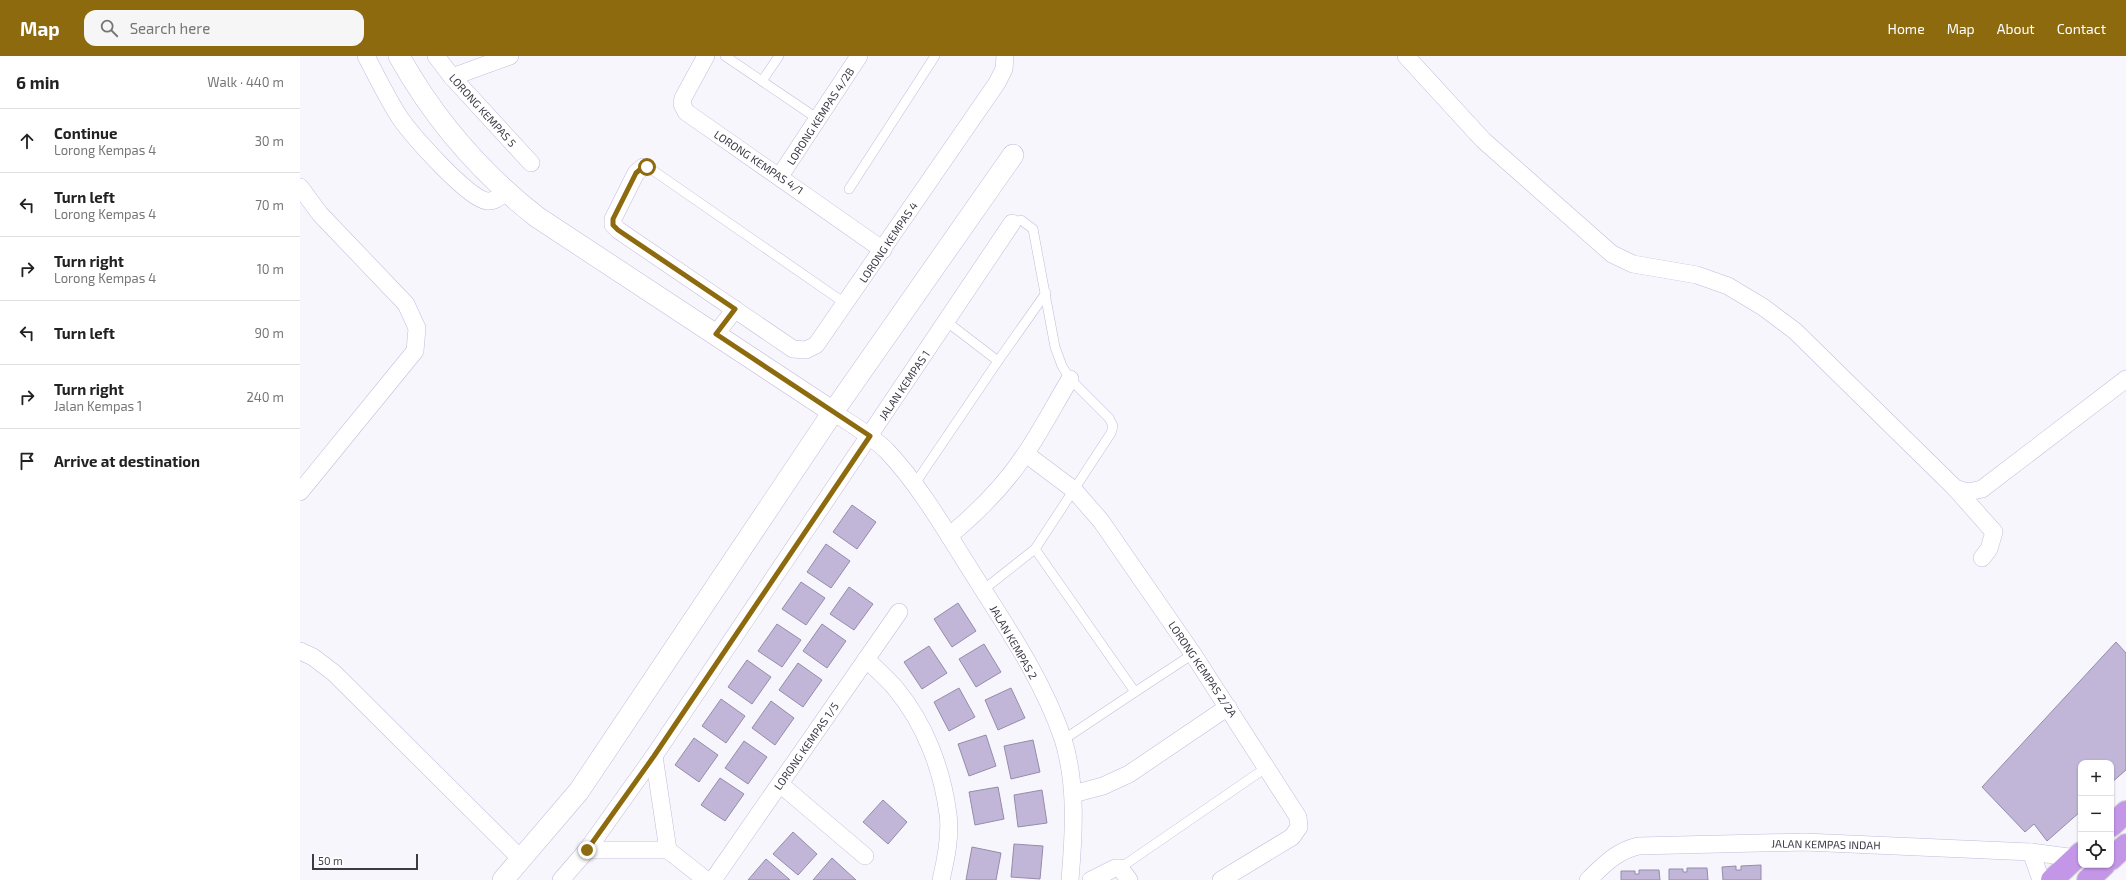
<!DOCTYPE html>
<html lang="en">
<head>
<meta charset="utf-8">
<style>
	body { margin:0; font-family:"Exo 2",sans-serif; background:#f6f6f6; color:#222 }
	.controls { position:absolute; right:12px; bottom:12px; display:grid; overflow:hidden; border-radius:8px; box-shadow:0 1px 3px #0004 }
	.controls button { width:36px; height:36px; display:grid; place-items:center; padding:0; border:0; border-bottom:1px solid #e0e0e0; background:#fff; color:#222; font:20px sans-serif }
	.scale { position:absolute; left:12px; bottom:10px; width:106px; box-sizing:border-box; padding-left:4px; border:2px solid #3d3947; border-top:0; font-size:11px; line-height:14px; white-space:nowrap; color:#3d3947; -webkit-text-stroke:3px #fff; paint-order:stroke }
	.stop { position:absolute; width:12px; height:12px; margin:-9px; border:3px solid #8e6a0e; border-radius:50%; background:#fff }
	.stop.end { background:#8e6a0e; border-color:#fff; box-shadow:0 1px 4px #0008 }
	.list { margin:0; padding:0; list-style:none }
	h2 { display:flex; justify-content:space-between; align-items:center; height:52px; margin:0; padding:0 16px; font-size:17px }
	h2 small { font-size:13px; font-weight:400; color:#767676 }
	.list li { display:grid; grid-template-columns:26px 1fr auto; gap:12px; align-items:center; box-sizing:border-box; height:64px; padding:0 16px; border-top:1px solid #e0e0e0 }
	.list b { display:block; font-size:15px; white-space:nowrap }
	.list p { margin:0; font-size:13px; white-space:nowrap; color:#767676 }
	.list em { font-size:13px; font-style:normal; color:#767676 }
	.icon { flex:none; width:22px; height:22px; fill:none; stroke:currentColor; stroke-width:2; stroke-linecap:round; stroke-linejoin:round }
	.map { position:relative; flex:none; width:1826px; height:824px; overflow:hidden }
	header { display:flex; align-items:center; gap:24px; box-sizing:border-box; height:56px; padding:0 20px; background:#8e6a0e; color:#fff }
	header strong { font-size:19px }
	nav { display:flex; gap:22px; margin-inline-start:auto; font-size:14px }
	.search { width:280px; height:36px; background:#f6f6f6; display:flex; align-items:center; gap:10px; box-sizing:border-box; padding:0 14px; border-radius:12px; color:#767676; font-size:15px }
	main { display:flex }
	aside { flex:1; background:#fff }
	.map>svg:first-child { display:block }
	.building { fill:#c1b6d8; stroke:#958bab }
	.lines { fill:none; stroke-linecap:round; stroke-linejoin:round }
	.service-casing { stroke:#c5badc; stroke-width:10 }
	.minor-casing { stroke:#c5badc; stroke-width:18 }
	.tertiary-casing { stroke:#c5badc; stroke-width:22 }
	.trunk-casing { stroke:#d4d3d7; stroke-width:24 }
	.service { stroke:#fff; stroke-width:9 }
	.minor { stroke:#fff; stroke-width:17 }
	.tertiary { stroke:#fff; stroke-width:21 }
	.trunk { stroke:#c496e8; stroke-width:22 }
	.route { stroke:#8e6a0e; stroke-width:5 }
	.labels { text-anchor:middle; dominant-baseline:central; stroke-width:3; stroke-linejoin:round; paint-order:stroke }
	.street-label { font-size:11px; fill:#3d3947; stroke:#fff }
</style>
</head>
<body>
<header>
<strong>Map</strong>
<div class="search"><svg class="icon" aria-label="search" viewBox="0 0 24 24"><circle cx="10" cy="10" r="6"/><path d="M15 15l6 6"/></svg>Search here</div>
<nav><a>Home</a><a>Map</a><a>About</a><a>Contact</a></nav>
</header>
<main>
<aside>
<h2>6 min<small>Walk · 440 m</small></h2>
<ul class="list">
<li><svg class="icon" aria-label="ahead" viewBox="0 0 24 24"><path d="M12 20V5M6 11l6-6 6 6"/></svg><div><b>Continue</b><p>Lorong Kempas 4</p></div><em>30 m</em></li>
<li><svg class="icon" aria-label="left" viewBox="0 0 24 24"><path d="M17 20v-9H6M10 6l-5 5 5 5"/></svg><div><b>Turn left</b><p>Lorong Kempas 4</p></div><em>70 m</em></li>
<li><svg class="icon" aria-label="right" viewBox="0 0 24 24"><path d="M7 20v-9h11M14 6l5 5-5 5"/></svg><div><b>Turn right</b><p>Lorong Kempas 4</p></div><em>10 m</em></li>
<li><svg class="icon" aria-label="left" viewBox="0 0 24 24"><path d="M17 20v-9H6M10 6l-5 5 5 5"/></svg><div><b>Turn left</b></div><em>90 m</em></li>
<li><svg class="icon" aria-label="right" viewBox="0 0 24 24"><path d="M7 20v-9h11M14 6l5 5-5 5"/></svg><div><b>Turn right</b><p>Jalan Kempas 1</p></div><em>240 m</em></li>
<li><svg class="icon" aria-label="arrive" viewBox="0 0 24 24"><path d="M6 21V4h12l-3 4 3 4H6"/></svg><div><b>Arrive at destination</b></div></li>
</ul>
</aside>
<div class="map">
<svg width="1826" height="824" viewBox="0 0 1826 824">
	<rect width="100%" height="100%" fill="#f8f6fd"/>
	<g class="building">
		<path d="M552,449L576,466L557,493L533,476Z"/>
		<path d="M526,488L550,505L531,532L507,516Z"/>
		<path d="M501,526L525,542L506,569L482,553Z"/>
		<path d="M549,531L573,548L554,574L530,558Z"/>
		<path d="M658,547L676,575L652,591L634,563Z"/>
		<path d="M477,568L501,584L482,611L458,595Z"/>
		<path d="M522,568L546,585L527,612L503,595Z"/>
		<path d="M1816,586L1826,597V714L1811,727V707H1781V755L1747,785L1734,768L1725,776L1682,731Z"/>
		<path d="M684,588L701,616L676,631L659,603Z"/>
		<path d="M629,590L647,617L622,633L604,606Z"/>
		<path d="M447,604L471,621L452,648L428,631Z"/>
		<path d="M498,607L522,624L503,651L479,634Z"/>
		<path d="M659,632L675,661L649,675L634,646Z"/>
		<path d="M711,632L725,662L698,674L685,644Z"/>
		<path d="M421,643L445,660L426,687L402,670Z"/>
		<path d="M471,645L494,662L475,689L452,672Z"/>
		<path d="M686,679L696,710L669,720L658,688Z"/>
		<path d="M394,682L418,699L399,726L375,709Z"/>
		<path d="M733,684L740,716L711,723L704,690Z"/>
		<path d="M444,685L467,701L448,728L425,712Z"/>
		<path d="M420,722L444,738L425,765L401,749Z"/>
		<path d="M698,731L704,763L675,769L669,736Z"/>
		<path d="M742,734L747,767L718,771L714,739Z"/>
		<path d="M583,744L607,766L588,788L563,766Z"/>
		<path d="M493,776L517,798L498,819L473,798Z"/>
		<path d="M714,788L743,790L740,823L711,821Z"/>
		<path d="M672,791L701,797L696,824H666Z"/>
		<path d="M532,802L556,824H513Z"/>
		<path d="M466,803L490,824H448Z"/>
		<path d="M1461,809V824H1423L1422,811L1436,810V814H1441V810Z"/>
		<path d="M1387,812H1407L1408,824H1369V813H1383V816H1387Z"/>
		<path d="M1339,814H1359L1360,824H1321V815H1335V818H1339Z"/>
	</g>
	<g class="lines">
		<defs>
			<g id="service">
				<path d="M425,0L518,63"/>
				<path d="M462,25L479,0"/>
				<path d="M343,111L351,113L546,248"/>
				<path d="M549,133L635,0"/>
				<path d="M647,266L698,305"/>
				<path d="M614,429L698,305L746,237"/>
				<path d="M735,493L835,636L893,598"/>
				<path d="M683,534L735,493L811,377L813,370L809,362L770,323L762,310L755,291L733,173L721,164L712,167"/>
				<path d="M763,684L835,636"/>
				<path d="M820,812L967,711"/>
			</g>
			<g id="minor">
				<path d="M66,0C77,21 87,42 100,62C112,79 168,143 187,145C195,146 200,140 206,136"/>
				<path d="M136,0L152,21L231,107"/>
				<path d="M406,0L383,42L382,48L386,56L583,194"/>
				<path d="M1106,0L1183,84L1312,198L1333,208L1397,219L1428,230L1463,251L1495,275L1655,432L1668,436L1682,433L1826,323"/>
				<path d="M152,21L210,0"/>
				<path d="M343,111L336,117L313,163V169L318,174L493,293L506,294L516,289L697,27L704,13L705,0"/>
				<path d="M480,120L559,0"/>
				<path d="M0,131L20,158L106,248L117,272L115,295L0,436"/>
				<path d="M416,278L435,253"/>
				<path d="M533,356C551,368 571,379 587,395C621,431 647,477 673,518C706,570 743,624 763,683C777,728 774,777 770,824"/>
				<path d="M726,398L774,434L801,465L893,598L998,761L999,771L992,781L921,824"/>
				<path d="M1655,432L1694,476L1689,493L1682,502"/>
				<path d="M649,480C678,456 705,429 726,397C742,373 755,348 770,323"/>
				<path d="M0,595L13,601L34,617L221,803"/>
				<path d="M566,603C576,613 587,622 596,633C625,668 642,713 648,758C651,779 646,803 641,824"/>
				<path d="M354,700L368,794"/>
				<path d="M480,728L565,800"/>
				<path d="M773,738L803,730L829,718L928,651"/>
				<path d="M287,794H368L406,824"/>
				<path d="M1731,796L1741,824"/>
				<path d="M261,824L287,794L354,700L712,167"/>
				<path d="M413,824L599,556"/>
				<path d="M791,824L815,812H820L829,824"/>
				<path d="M1288,824C1305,808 1315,796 1338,790L1505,786L1731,796L1776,802"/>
			</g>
			<g id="tertiary">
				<path d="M99,0C134,63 181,117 237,161L533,356"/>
				<path d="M203,824L279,735L533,356L713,99"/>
			</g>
			<g id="trunk">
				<path d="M1811,770L1826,756"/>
				<path d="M1811,803L1826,789"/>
				<path d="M1752,824L1781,797"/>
				<path d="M1788,824L1804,809"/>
			</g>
		</defs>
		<use href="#service" class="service-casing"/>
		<use href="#minor" class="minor-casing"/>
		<use href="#tertiary" class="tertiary-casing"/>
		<use href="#trunk" class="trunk-casing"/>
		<use href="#service" class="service"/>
		<use href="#minor" class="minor"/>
		<use href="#tertiary" class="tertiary"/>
		<use href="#trunk" class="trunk"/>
	</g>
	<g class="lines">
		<path class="route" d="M287,794L354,700L570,380L416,278L435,253L318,174L313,169V163L336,117L343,111H347"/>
	</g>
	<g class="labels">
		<g class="street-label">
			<text transform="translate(183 54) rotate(48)">LORONG KEMPAS 5</text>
			<text transform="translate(520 60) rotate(-57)">LORONG KEMPAS 4/2B</text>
			<text transform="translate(459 106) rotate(34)">LORONG KEMPAS 4/1</text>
			<text transform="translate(588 186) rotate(-56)">LORONG KEMPAS 4</text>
			<text transform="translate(604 329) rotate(-56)">JALAN KEMPAS 1</text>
			<text transform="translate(714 586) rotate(60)">JALAN KEMPAS 2</text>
			<text transform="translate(903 613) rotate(56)">LORONG KEMPAS 2/2A</text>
			<text transform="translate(506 690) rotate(-55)">LORONG KEMPAS 1/5</text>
			<text transform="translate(1526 788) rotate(1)">JALAN KEMPAS INDAH</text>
		</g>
	</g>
</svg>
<div class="controls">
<button>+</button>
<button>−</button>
<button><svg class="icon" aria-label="locate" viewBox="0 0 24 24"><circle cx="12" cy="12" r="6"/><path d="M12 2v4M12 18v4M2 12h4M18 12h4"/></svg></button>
</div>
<div class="scale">50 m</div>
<div class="stop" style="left:347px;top:111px"></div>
<div class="stop end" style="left:287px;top:794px"></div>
</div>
</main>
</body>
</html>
